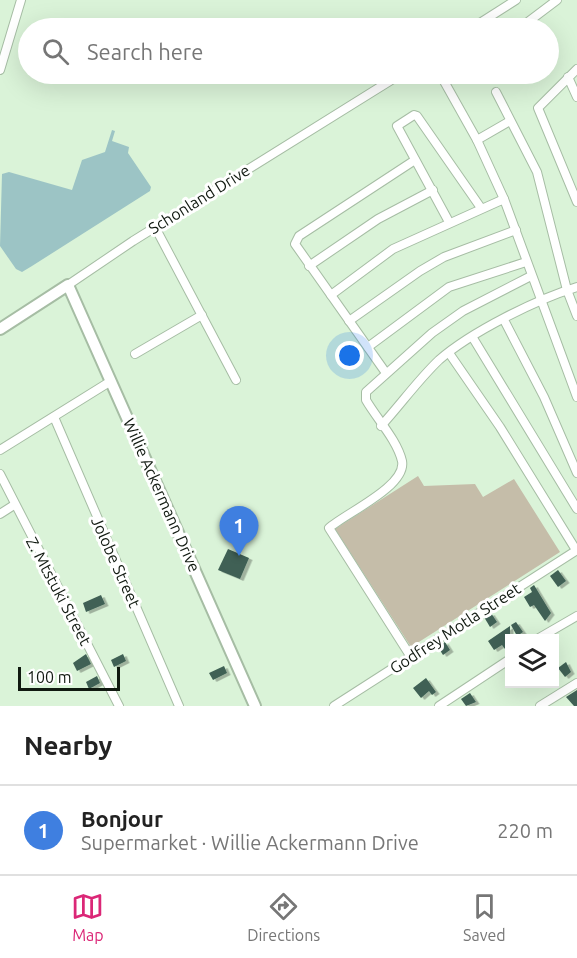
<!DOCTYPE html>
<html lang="en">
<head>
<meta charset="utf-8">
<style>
	body { margin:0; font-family:Ubuntu,sans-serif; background:#f2f2f2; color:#222 }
	.controls { position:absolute; right:18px; bottom:18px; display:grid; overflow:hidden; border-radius:0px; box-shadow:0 6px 24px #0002 }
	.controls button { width:54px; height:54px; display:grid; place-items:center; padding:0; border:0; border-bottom:2px solid #e0e0e0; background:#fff; color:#222; font:30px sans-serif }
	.scale { position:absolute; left:18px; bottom:15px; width:102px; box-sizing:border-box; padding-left:6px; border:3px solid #101910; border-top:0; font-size:16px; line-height:21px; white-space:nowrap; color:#101910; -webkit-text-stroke:4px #fff; paint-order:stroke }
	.you { position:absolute; left:350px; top:356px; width:21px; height:21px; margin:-15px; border:4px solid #fff; border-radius:50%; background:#1a73e8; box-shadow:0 0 0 9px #1a73e833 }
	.badge { display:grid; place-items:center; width:39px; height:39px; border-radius:50%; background:#db2777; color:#fff; font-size:20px; font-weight:700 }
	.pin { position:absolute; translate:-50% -50px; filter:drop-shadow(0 2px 3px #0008) }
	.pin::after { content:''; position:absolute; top:32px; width:21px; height:18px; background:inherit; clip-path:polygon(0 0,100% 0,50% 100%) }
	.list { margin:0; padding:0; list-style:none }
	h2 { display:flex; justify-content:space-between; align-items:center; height:78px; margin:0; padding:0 24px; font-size:26px }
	h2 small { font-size:20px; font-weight:400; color:#767676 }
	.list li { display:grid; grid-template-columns:39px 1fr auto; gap:18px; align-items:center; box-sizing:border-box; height:90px; padding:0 24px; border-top:2px solid #e0e0e0 }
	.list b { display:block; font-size:22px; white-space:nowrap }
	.list p { margin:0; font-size:20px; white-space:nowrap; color:#767676 }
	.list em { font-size:20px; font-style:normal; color:#767676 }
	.icon { flex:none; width:33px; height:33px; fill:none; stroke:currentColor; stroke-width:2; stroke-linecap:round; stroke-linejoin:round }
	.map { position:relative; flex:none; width:577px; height:706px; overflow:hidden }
	.search { position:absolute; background:#fff; box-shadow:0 6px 24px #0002; left:18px; right:18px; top:18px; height:66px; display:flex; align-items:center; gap:15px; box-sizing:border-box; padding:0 21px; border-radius:33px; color:#767676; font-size:22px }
	.sheet { height:168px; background:#fff }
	nav { display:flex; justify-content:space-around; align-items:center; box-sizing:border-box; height:84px; border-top:2px solid #e0e0e0; background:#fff; font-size:16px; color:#767676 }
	nav a { display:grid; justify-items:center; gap:3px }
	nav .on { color:#db2777 }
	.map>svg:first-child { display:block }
	.green { fill:#c5bda9 }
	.water { fill:#9cc4c5 }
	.building { fill:#3f6054; filter:url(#shadow) }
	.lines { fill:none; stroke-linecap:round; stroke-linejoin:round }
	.street-casing { stroke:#a6bda4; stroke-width:10 }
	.secondary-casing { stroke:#a6bda4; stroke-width:14 }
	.street { stroke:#fff; stroke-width:8 }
	.secondary { stroke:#fff; stroke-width:10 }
	.labels { text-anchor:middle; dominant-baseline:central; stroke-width:6; stroke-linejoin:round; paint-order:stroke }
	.street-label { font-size:16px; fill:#101910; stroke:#fff }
</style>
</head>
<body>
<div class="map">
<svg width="577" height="706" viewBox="0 0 577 706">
	<defs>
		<filter id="shadow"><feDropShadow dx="3.5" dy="2" stdDeviation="0" flood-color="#0004"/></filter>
	</defs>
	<rect width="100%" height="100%" fill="#daf3d8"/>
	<path class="green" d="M418,476L424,486L475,484L483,497L514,479L560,552L411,647L335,529Z"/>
	<path class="water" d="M112,130L115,131L112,141L129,147L128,153L151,187L150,191L32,266L22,272L16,269L0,246L2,174L9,172L72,190L82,160L105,152Z"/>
	<g class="building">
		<path d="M228,549L249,558L240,579L218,570Z"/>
		<path d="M558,570L566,581L558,587L550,576Z"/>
		<path d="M534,585L551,613L545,621L534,605L530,607L524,597L532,592L530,588Z"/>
		<path d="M101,595L105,604L86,612L83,603Z"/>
		<path d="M491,613L497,622L490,627L484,617Z"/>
		<path d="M516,622L523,632L517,636L511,625Z"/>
		<path d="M510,626V646L505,649L502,645L494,650L488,641Z"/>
		<path d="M445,642L450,650L443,655L438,647Z"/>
		<path d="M86,654L91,664L77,671L73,663Z"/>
		<path d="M123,654L126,661L114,667L111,660Z"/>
		<path d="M566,662L571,672L565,677L558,668Z"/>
		<path d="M224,666L227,673L213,680L209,673Z"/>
		<path d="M97,676L100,683L89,689L86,682Z"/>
		<path d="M426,678L436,692L432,695L429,691L421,698L413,688Z"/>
		<path d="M577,690V706H574L566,697Z"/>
		<path d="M470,693L476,702L466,706L461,699Z"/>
	</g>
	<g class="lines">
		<defs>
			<g id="street">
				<path d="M472,28L516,0"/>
				<path d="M520,28L557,0"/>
				<path d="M577,69L538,108L577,202"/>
				<path d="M0,70L21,0"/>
				<path d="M440,74L477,140L504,199"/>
				<path d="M568,77L577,97"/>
				<path d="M496,92L537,172L567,290L577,316"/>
				<path d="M477,140L510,121"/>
				<path d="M449,222L397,126L414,115L417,116L481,208"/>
				<path d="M155,227L236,380"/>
				<path d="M309,266L378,219L433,190"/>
				<path d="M68,285L133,241L401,74"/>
				<path d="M331,295L393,249L504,199L577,397"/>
				<path d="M504,320L544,397L577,473"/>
				<path d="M349,321L420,271L444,257L516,230"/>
				<path d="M473,338L577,509"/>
				<path d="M368,347L449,287L526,262"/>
				<path d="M449,353L500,427L576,550"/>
				<path d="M135,354L202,315"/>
				<path d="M386,373L295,244L299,236L415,160"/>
				<path d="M54,417L179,706"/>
				<path d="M381,426C401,404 418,380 439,360C471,332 537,299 577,287"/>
				<path d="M0,450L111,381"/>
				<path d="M0,474L119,706"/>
				<path d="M0,514L14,505"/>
				<path d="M539,638L577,616"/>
				<path d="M411,657L329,528C346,513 407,486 402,461C397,440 377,419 366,400V392L432,333L463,311L531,276"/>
				<path d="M334,706L577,550"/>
				<path d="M439,706L510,659"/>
				<path d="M540,706L577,683"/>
			</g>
			<path id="secondary" d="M0,329L68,285L255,706"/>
		</defs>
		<use href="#street" class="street-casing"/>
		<use href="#secondary" class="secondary-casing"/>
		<use href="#street" class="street"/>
		<use href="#secondary" class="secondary"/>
	</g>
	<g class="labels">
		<g class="street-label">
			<text transform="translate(199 199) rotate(-32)">Schonland Drive</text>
			<text transform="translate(162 495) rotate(66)">Willie Ackermann Drive</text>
			<text transform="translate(116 562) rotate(66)">Jolobe Street</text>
			<text transform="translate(59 591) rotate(62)">Z. Mtstuki Street</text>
			<text transform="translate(455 628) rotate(-33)">Godfrey Motla Street</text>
		</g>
	</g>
</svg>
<div class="controls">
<button><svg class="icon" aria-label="layers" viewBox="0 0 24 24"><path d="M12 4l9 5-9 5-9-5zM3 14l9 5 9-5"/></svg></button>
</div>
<div class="scale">100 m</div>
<div class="you"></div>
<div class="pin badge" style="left:239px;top:556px;background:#3f7fe0">1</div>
<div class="search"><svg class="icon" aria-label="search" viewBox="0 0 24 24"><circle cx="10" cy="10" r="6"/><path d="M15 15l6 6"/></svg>Search here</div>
</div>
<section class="sheet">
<h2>Nearby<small></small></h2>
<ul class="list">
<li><span class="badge" style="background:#3f7fe0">1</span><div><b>Bonjour</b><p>Supermarket · Willie Ackermann Drive</p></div><em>220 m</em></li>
</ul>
</section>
<nav>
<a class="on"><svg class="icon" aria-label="map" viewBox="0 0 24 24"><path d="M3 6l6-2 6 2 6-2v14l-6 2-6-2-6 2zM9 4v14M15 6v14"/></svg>Map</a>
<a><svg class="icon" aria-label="directions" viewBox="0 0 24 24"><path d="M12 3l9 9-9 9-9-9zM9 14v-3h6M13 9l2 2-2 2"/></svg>Directions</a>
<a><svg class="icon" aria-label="saved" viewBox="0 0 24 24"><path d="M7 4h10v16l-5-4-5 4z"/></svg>Saved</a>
</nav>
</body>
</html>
